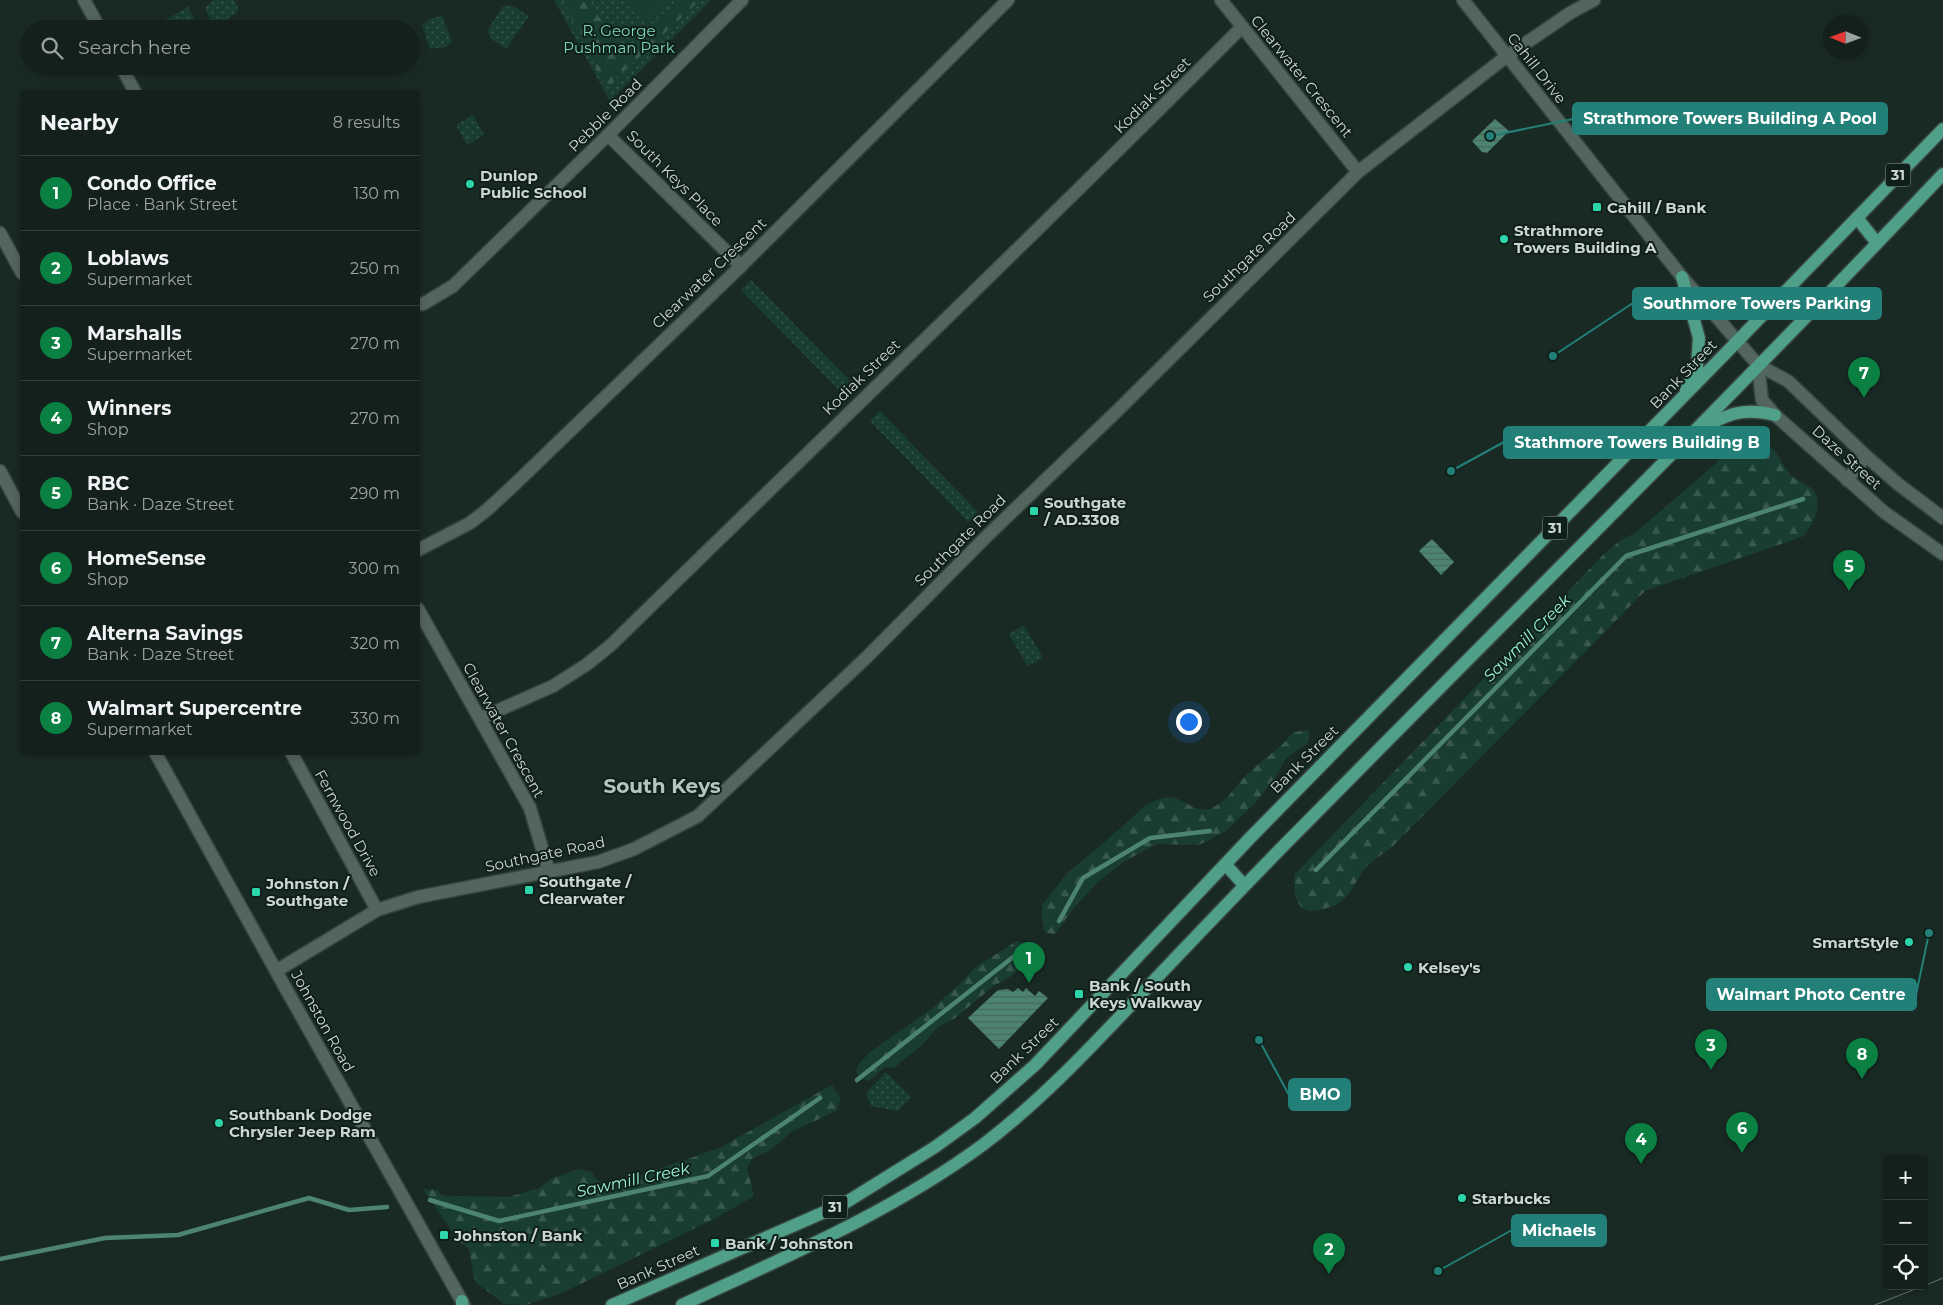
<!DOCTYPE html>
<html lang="en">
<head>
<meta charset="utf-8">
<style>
	body { margin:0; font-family:Montserrat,sans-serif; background:#1c2824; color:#f1f3f6 }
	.controls { position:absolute; right:15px; bottom:15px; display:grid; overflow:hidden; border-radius:5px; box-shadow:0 2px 8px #0003 }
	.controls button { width:45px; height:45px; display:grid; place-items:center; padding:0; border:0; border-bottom:1px solid #323e3a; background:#13201b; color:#f1f3f6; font:25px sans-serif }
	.compass { position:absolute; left:1823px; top:15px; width:45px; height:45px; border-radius:50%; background:#13201b; box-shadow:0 2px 8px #0003; rotate:271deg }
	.you { position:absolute; left:1188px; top:721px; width:18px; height:18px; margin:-12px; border:4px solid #fff; border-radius:50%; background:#1a73e8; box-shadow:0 0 0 8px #1a73e833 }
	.badge { display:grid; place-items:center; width:32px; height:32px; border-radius:50%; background:#0b8043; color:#fff; font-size:16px; font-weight:700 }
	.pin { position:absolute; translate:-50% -41px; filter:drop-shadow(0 1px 2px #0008) }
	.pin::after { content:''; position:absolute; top:26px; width:18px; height:15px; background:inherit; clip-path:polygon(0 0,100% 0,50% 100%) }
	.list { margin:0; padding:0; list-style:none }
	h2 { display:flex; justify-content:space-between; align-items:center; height:65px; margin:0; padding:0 20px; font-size:21px }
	h2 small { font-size:16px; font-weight:400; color:#9da3a3 }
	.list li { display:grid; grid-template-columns:32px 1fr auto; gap:15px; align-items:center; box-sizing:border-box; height:75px; padding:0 20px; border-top:1px solid #323e3a }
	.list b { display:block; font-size:19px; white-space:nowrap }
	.list p { margin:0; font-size:16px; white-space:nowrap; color:#9da3a3 }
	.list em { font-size:16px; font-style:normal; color:#9da3a3 }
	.icon { flex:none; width:28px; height:28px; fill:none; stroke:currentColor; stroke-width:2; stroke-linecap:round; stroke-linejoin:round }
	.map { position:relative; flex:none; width:1943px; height:1305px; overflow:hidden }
	.search { position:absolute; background:#13201b; box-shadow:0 2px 8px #0003; left:20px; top:20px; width:400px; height:55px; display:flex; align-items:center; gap:12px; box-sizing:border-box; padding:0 18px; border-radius:28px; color:#9da3a3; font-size:19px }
	.panel { position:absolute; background:#13201b; box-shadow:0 2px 8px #0003; left:20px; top:90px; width:400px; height:665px; border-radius:5px }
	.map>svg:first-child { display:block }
	.green { fill:url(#green-dots) }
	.forest { fill:url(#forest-firs) }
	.pitch { fill:#193d32 }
	.water { fill:url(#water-rules) }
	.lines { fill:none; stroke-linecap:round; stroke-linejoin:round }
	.stream { stroke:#4c8371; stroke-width:4.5 }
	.street-casing { stroke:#374540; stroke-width:15 }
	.secondary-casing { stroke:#374540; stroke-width:15 }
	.primary-casing { stroke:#374540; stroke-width:15 }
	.street { stroke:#52655e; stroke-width:12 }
	.secondary { stroke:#52655e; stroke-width:12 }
	.primary { stroke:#50a089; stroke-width:12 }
	.tram { stroke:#6a7873; stroke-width:1 }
	.poi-dot { fill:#2dd5ab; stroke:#0f201a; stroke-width:2 }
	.labels { text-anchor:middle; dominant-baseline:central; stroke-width:4; stroke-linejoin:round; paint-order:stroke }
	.shield { fill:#0f201a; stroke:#939f9b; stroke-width:1 }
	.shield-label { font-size:14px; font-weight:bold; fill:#ccd6d2 }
	.park-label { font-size:15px; fill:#7dd5b8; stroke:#0f201a }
	.street-label { font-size:15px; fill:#ccd6d2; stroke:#0f201a }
	.poi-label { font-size:15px; font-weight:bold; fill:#ccd6d2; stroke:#0f201a; text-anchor:start }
	.water-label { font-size:16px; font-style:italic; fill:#99f1d4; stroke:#0f201a }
	.district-label { font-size:20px; font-weight:bold; fill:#b2c6bf; stroke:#0f201a }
	.leader { fill:none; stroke:#228078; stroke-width:2 }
	.callout-dot { fill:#228078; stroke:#0f201a; stroke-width:2 }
	.callout { fill:#228078; stroke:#228078; stroke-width:2 }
	.callout-label { font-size:16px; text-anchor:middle; font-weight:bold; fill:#fff }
</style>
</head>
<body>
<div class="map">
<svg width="1943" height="1305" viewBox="0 0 1943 1305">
	<defs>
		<pattern id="green-dots" width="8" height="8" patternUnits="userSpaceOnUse" patternTransform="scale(1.25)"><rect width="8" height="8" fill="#193d32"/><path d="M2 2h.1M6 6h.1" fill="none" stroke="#39584f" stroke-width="1.8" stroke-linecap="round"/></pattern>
		<pattern id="forest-firs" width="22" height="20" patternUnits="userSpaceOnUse" patternTransform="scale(1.25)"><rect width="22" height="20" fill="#193d32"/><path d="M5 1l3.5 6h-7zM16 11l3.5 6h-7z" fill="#39584f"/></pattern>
		<pattern id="water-rules" width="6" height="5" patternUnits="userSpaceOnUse" patternTransform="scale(1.25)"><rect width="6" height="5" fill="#4c8371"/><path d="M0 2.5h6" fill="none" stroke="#46685d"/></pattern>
	</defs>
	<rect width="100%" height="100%" fill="#192a24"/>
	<g class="green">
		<path d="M214,0H234L238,7L237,13L219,24L211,22L205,8Z"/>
		<path d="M554,0H711L610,101Z"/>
		<path d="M511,5L529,16L506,49L490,38L488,30L502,7Z"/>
		<path d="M188,7L199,29H159L156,25Z"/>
		<path d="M442,16L452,41L446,47L430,49L422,25L432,18Z"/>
		<path d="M473,115L484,135L467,145L456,125Z"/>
		<path d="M751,280L850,381L840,391L741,290Z"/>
		<path d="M880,411L978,512L968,522L870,421Z"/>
		<path d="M1024,625L1043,658L1027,666L1009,634Z"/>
		<path d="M886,1072L911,1097L898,1111L871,1106L866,1093Z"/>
	</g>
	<g class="forest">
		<path d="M567,0H586L625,51L677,0H700L605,89L564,1Z"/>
		<path d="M1746,442C1780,443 1773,453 1790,474C1796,481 1807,483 1813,490C1824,504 1813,524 1804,536L1645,591L1391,848C1383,854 1373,860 1366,867C1358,877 1353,890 1344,899C1339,905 1331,907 1323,909C1296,918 1293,895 1295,874L1604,554L1621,540L1635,533L1736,446Z"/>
		<path d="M1309,730V740L1307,744L1286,758L1277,775L1254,804L1226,831L1199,845L1157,844L1125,861L1099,881L1076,905L1055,934L1046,933C1042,924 1040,914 1043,904L1067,873L1099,847L1146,805L1159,799L1168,797L1176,798L1197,809H1211L1225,800L1247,774L1285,742L1290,735L1294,732Z"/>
		<path d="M1017,941L1022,943L1030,959L1010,977L994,986L955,1018L938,1027L923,1044L894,1068L885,1067L869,1081L860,1079L856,1071L859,1064L869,1053L935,1006L962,982L974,968Z"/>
		<path d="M832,1085L841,1099L836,1111L793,1131L769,1151L752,1159L747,1168L754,1196L716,1218L562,1293L526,1305L504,1304L478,1284L474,1278L469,1249L458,1240L423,1189L437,1190L442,1195L448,1196L509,1197L539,1188L551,1179L578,1169L592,1172L595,1178L607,1187L719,1148Z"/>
	</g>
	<path class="pitch" d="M628,0H667L646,20Z"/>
	<g class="water">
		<path d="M1495,119L1509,131L1487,153L1482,152L1472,141Z"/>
		<path d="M1432,539L1454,562L1441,575L1419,551Z"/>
		<path d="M1018,988L1023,992L1026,988L1035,996L1039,991L1048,998L999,1049L968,1018L998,990L1008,989L1013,992Z"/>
	</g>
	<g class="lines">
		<g class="stream">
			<path d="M1316,870L1626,556L1803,499"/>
			<path d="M1059,921L1083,878L1150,838L1210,831"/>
			<path d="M857,1080L1027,946"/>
			<path d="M430,1200L499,1221L708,1176L820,1098"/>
			<path d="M0,1259L105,1238L178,1235L309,1198L349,1210L387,1207"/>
		</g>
		<defs>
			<g id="street">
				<path d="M84,0L100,29"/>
				<path d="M1221,0L1358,172"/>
				<path d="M1507,56L1570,13L1594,0"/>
				<path d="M121,66L135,92"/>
				<path d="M608,135L741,266"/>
				<path d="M0,233L22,273"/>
				<path d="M418,304H423L453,286L608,135L742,0"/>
				<path d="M418,550L470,523L488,509L515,484L741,266L1008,0"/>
				<path d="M418,609L530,808L549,872"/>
				<path d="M481,718L553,686L586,665L611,645C821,439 1034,236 1242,27"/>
				<path d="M291,752L377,910"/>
			</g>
			<g id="secondary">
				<path d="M1463,0L1682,277L1758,365L1788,381L1866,456L1898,484L1943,518"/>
				<path d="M1758,365L1762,400L1775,415L1884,512L1943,554"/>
				<path d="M0,471L22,512"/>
				<path d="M1847,480L1866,456"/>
				<path d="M155,752L286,989L464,1305"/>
				<path d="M276,971L377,910L418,897L598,862L634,849L698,816L867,657L988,535L1117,411L1358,172L1507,56"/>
			</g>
			<g id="primary">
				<path d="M1857,218L1877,243"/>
				<path d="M1682,277L1699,338L1697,367L1686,390"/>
				<path d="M1701,428C1729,414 1743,407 1775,415"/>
				<path d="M1226,865L1244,885"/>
				<path d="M462,1305V1301"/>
				<path d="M612,1305L845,1203L935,1147L975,1118L1035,1065L1250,838L1722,357L1943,129"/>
				<path d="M682,1305C785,1257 892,1212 984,1144C1043,1099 1094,1044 1145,990C1200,932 1255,874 1312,817C1523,603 1737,392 1943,174"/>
			</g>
		</defs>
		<use href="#street" class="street-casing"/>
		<use href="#secondary" class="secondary-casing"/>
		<use href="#primary" class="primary-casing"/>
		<use href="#street" class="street"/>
		<use href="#secondary" class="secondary"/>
		<use href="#primary" class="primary"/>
		<g class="tram">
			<path d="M1924,1286L1943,1278"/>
			<path d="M1875,1305L1923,1286"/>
		</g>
	</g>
	<g class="poi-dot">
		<circle cx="470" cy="184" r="5"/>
		<rect x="1592" y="202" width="10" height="10" rx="2.5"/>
		<circle cx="1504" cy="239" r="5"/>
		<rect x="1029" y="506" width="10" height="10" rx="2.5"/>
		<rect x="524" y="885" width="10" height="10" rx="2.5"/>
		<rect x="251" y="887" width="10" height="10" rx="2.5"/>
		<circle cx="1909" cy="942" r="5"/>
		<circle cx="1408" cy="967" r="5"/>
		<rect x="1074" y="989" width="10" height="10" rx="2.5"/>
		<circle cx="219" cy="1123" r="5"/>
		<circle cx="1462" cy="1198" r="5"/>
		<rect x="439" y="1230" width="10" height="10" rx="2.5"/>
		<rect x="710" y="1238" width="10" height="10" rx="2.5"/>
	</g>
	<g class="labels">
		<g class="shield">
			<rect x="1885.5" y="163.5" width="25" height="23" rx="4"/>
			<rect x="1542.5" y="516.5" width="25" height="23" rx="4"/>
			<rect x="822.5" y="1195.5" width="25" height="23" rx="4"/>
		</g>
		<g class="shield-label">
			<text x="1898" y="175">31</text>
			<text x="1555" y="528">31</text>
			<text x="835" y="1207">31</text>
		</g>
		<g class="park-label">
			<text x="619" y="30">R. George<tspan x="619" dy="17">Pushman Park</tspan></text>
		</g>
		<g class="street-label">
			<text transform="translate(1537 68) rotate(52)">Cahill Drive</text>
			<text transform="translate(1302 76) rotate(51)">Clearwater Crescent</text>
			<text transform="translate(1152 95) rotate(-45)">Kodiak Street</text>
			<text transform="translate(605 115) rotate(-45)">Pebble Road</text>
			<text transform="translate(675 178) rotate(45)">South Keys Place</text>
			<text transform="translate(1249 257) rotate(-44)">Southgate Road</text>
			<text transform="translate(709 273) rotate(-44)">Clearwater Crescent</text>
			<text transform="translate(1683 374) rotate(-46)">Bank Street</text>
			<text transform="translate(861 377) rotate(-44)">Kodiak Street</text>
			<text transform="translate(1847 457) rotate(42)">Daze Street</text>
			<text transform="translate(960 540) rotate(-45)">Southgate Road</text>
			<text transform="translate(504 730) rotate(61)">Clearwater Crescent</text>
			<text transform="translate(1304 759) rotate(-45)">Bank Street</text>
			<text transform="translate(348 823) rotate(61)">Fernwood Drive</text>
			<text transform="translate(545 854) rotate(-12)">Southgate Road</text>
			<text transform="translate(323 1021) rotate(61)">Johnston Road</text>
			<text transform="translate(1024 1050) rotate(-44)">Bank Street</text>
			<text transform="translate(658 1267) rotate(-24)">Bank Street</text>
		</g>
		<g class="poi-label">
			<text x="480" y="175">Dunlop<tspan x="480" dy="17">Public School</tspan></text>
			<text x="1607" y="207">Cahill / Bank</text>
			<text x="1514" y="230">Strathmore<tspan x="1514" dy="17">Towers Building A</tspan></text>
			<text x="1044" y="502">Southgate<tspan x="1044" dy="17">/ AD.3308</tspan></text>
			<text x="539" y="881">Southgate /<tspan x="539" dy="17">Clearwater</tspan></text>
			<text x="266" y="883">Johnston /<tspan x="266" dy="17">Southgate</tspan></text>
			<text x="1899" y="942" text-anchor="end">SmartStyle</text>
			<text x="1418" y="967">Kelsey's</text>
			<text x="1089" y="985">Bank / South<tspan x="1089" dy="17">Keys Walkway</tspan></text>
			<text x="229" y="1114">Southbank Dodge<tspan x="229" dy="17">Chrysler Jeep Ram</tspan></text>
			<text x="1472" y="1198">Starbucks</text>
			<text x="454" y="1235">Johnston / Bank</text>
			<text x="725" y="1243">Bank / Johnston</text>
		</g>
		<g class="water-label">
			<text transform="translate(1527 638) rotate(-45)">Sawmill Creek</text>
			<text transform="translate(633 1180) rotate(-12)">Sawmill Creek</text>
		</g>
		<g class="district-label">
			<text x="662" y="786">South Keys</text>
		</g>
	</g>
	<path class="leader" d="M1490 136L1573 119M1553 356L1633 303M1451 471L1504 442M1929 933L1916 995M1259 1040L1289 1095M1438 1271L1512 1230"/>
	<g class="callout-dot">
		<circle cx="1490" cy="136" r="5"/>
		<circle cx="1553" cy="356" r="5"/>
		<circle cx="1451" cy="471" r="5"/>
		<circle cx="1929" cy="933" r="5"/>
		<circle cx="1259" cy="1040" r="5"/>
		<circle cx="1438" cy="1271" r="5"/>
	</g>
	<g class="callout">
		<rect x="1573" y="103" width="314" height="31" rx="5"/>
		<rect x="1633" y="288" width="248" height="31" rx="5"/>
		<rect x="1504" y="427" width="265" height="31" rx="5"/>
		<rect x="1707" y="979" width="209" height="31" rx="5"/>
		<rect x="1289" y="1079" width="61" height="31" rx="5"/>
		<rect x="1512" y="1215" width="94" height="31" rx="5"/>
	</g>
	<g class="callout-label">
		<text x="1730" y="124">Strathmore Towers Building A Pool</text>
		<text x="1757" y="309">Southmore Towers Parking</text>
		<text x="1637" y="448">Stathmore Towers Building B</text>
		<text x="1811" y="1000">Walmart Photo Centre</text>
		<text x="1320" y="1100">BMO</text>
		<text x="1559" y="1236">Michaels</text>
	</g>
</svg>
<div class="controls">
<button>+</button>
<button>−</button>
<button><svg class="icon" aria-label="locate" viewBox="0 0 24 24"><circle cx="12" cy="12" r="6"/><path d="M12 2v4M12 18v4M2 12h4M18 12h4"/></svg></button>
</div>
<svg class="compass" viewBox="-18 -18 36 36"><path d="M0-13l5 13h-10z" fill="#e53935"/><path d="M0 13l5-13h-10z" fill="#9da3a3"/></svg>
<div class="you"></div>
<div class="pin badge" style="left:1029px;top:983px">1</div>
<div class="pin badge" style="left:1329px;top:1274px">2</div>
<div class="pin badge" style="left:1711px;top:1070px">3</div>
<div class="pin badge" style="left:1641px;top:1164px">4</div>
<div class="pin badge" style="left:1849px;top:591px">5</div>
<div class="pin badge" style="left:1742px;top:1153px">6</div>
<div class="pin badge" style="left:1864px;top:398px">7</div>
<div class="pin badge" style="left:1862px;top:1079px">8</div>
<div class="search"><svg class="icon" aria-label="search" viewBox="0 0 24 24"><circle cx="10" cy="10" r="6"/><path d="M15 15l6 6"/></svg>Search here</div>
<section class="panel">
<h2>Nearby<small>8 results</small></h2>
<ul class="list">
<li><span class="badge">1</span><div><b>Condo Office</b><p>Place · Bank Street</p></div><em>130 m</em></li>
<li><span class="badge">2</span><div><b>Loblaws</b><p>Supermarket</p></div><em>250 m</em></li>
<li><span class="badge">3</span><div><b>Marshalls</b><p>Supermarket</p></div><em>270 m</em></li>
<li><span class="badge">4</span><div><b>Winners</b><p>Shop</p></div><em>270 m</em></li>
<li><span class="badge">5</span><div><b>RBC</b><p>Bank · Daze Street</p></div><em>290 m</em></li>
<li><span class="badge">6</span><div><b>HomeSense</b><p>Shop</p></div><em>300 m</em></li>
<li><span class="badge">7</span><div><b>Alterna Savings</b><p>Bank · Daze Street</p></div><em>320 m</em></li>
<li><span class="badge">8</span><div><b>Walmart Supercentre</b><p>Supermarket</p></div><em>330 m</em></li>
</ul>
</section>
</div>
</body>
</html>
